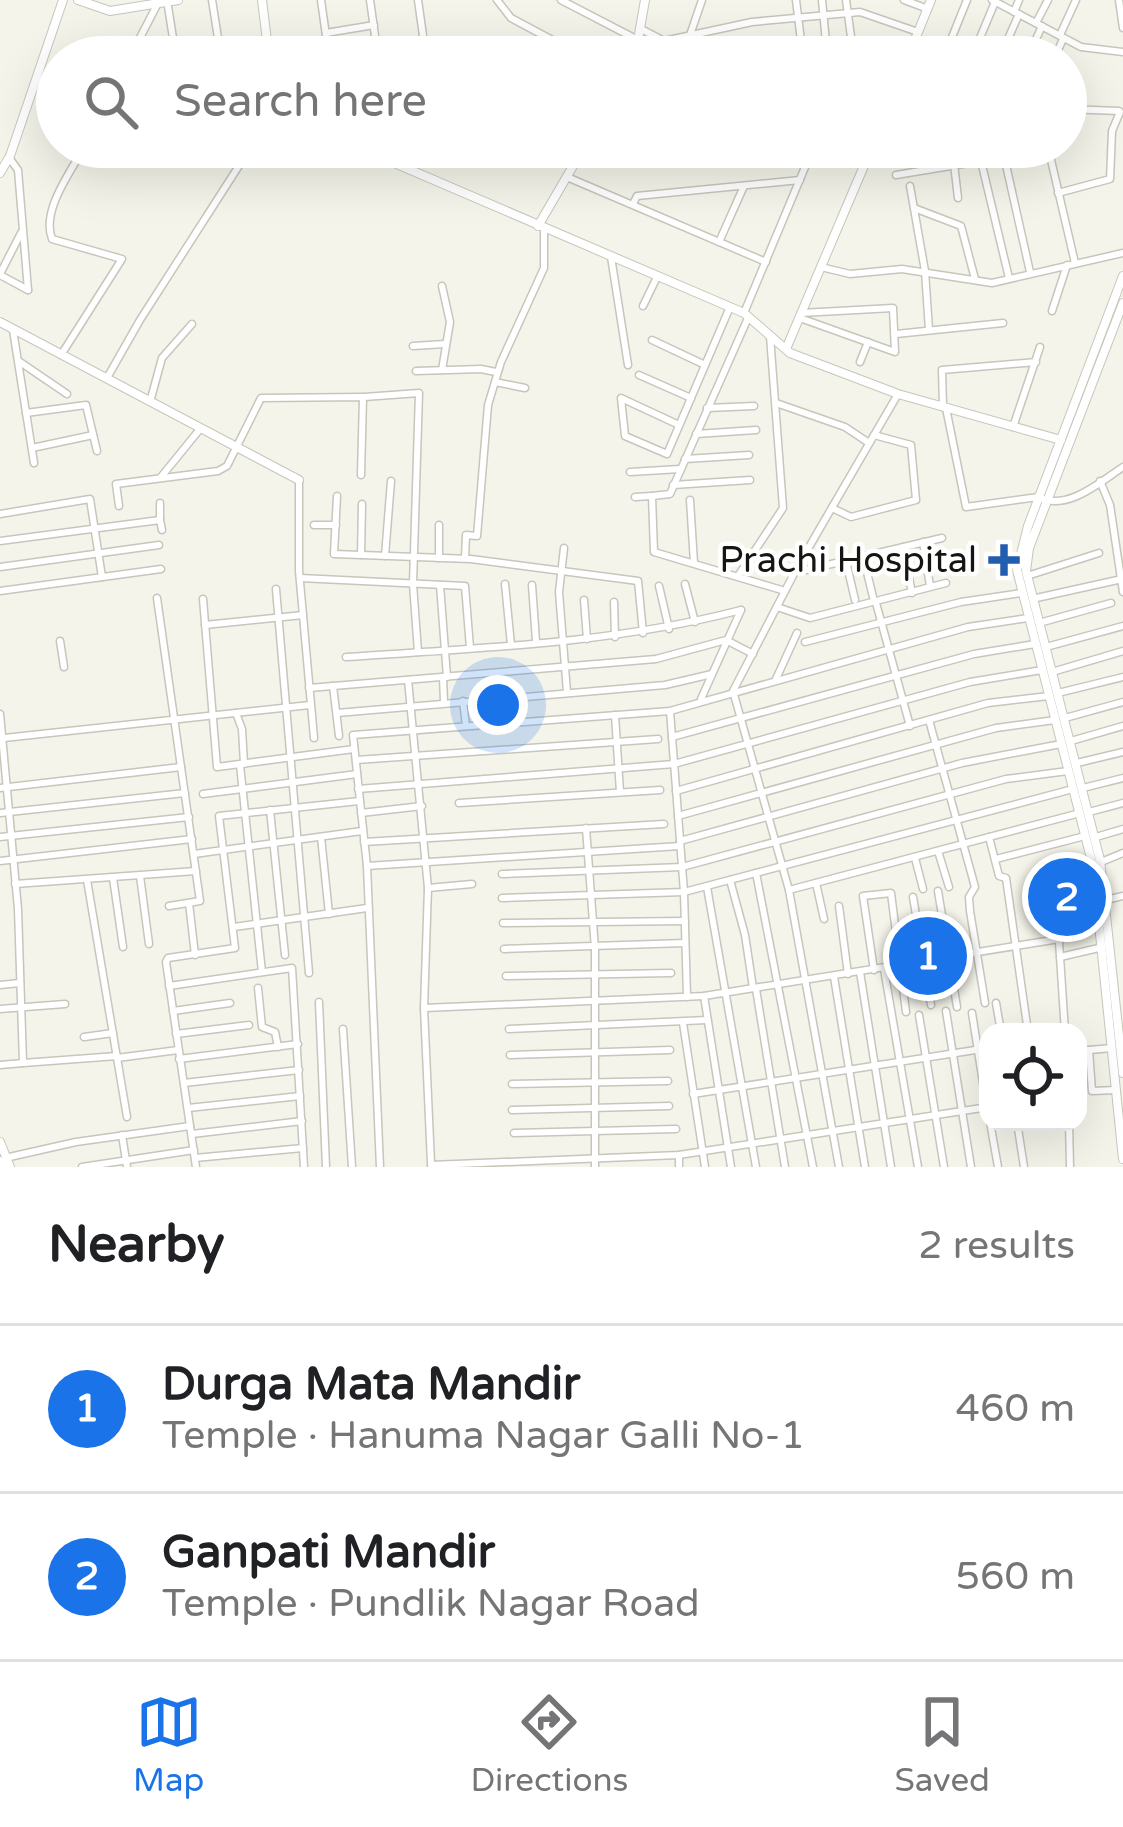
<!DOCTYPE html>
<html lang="en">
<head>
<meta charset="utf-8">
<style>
	body { margin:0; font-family:"Varela Round",sans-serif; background:#f6f6f6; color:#202124 }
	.controls { position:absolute; right:36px; bottom:36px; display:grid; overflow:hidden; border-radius:24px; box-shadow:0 12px 48px #0002 }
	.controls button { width:108px; height:108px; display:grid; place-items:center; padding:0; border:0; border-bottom:3px solid #e0e0e0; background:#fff; color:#202124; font:60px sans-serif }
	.you { position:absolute; left:498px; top:705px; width:42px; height:42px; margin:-30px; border:9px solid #fff; border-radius:50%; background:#1a73e8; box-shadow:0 0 0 18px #1a73e833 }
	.badge { display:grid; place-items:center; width:78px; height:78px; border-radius:50%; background:#1a73e8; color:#fff; font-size:39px; font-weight:700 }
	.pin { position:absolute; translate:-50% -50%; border:6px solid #fff; box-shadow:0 3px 12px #0006 }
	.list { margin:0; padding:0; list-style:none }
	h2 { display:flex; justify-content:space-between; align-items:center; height:156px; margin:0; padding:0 48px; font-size:51px }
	h2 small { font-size:39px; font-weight:400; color:#757577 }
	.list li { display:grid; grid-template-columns:78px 1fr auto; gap:36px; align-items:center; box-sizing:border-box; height:168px; padding:0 48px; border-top:3px solid #e0e0e0 }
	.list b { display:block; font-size:45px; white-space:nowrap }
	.list p { margin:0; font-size:39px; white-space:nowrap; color:#757577 }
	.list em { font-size:39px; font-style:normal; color:#757577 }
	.icon { flex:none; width:66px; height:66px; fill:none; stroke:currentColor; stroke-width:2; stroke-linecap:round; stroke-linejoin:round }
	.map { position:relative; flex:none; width:1123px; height:1167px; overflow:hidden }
	.search { position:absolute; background:#fff; box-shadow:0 12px 48px #0002; left:36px; right:36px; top:36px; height:132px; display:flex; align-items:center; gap:30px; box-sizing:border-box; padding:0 42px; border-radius:66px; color:#757577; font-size:45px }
	.sheet { height:492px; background:#fff }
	nav { display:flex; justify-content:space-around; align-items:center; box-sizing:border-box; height:168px; border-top:3px solid #e0e0e0; background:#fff; font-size:33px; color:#757577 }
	nav a { display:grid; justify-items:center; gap:6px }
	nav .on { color:#1a73e8 }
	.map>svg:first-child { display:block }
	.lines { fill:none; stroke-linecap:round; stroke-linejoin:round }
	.street-casing { stroke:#c6c6bc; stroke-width:9 }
	.secondary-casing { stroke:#c6c6bc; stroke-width:10 }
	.street { stroke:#fff; stroke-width:6 }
	.secondary { stroke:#fff; stroke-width:8 }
	.poi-dot { fill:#225daf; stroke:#fff; stroke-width:4.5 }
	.labels { text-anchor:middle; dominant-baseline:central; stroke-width:9; stroke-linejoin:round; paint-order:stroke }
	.poi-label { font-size:36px; fill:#151511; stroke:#fff; text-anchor:end }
</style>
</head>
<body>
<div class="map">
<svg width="1123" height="1167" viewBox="0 0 1123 1167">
	<rect width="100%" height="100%" fill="#f4f4ea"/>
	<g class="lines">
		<defs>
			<g id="street">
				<path d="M167,0L176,57"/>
				<path d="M212,0L221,57"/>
				<path d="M321,0L329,57"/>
				<path d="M370,0L378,57"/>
				<path d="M418,0L426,57"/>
				<path d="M497,0L511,18L584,57"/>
				<path d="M561,0L638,40"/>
				<path d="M796,0L802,49"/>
				<path d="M822,0L827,53"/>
				<path d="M846,0L852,44"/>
				<path d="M904,0L928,9"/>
				<path d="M992,0L1081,47L1123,52"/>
				<path d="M1119,0L1123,28"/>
				<path d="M1014,12L1019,0"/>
				<path d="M1036,23L1048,0"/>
				<path d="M641,29L664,41L752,22L860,12L918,32"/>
				<path d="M326,33L374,25"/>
				<path d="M690,35L702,0"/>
				<path d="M1060,35L1076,0"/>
				<path d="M783,46L785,57"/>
				<path d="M756,53L757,57"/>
				<path d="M89,54L97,57"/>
				<path d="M130,57L158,3"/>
				<path d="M944,57L967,0"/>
				<path d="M972,57L995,2"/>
				<path d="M1000,57L1019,14"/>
				<path d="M1028,57L1042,26"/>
				<path d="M1055,57L1063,39"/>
				<path d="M1066,109L1119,111"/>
				<path d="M952,147L958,198"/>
				<path d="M1002,147L1030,272"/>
				<path d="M1048,147L1075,263"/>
				<path d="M870,153L925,147"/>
				<path d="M10,159L18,170L28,290"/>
				<path d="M896,175L981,161L1009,278"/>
				<path d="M567,177L766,262"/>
				<path d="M910,186L925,271L929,330"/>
				<path d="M1058,193L1110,179L1112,131L1120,112"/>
				<path d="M633,204L637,196L800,180"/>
				<path d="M914,208L961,226L975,279"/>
				<path d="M719,242L744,186"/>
				<path d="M611,257L628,365"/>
				<path d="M821,267L850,274L902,269L992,283L1123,253"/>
				<path d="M0,274L21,233"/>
				<path d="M0,275L28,290"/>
				<path d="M442,286L450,322L442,370"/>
				<path d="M643,306L657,277"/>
				<path d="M1052,311L1067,265"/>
				<path d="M744,313L813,148"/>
				<path d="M748,318L670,494L652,496L654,552L785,591"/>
				<path d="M800,318L895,352L893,308L801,313"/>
				<path d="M13,330L34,463"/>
				<path d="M896,334L1003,323"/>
				<path d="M652,340L705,365"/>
				<path d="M413,346L445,344"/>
				<path d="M61,355L122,259L52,239C41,210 71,172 84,147"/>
				<path d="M20,362L67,394"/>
				<path d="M860,362L868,342"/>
				<path d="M416,371L481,369L496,372"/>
				<path d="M639,375L691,398"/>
				<path d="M107,378L140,320L251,147"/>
				<path d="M495,382L525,388"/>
				<path d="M364,397L419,393L413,584L418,652"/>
				<path d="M150,402L162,358L192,324"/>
				<path d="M776,403L845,427L869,443"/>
				<path d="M943,407L942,370L1036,362"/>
				<path d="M707,408L754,406"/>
				<path d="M946,408L966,507L1038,497C1067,512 1100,482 1123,467"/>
				<path d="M26,413L86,405L97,451"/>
				<path d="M679,425L621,398L625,436L667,454L730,307"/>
				<path d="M1013,427L1040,347"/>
				<path d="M696,434L756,430"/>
				<path d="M32,448L93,435"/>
				<path d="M685,459L749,455"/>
				<path d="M630,472L680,469"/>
				<path d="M161,477L200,429"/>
				<path d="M299,480V571L314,738"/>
				<path d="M1100,481L1110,505L1123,592"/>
				<path d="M673,485L750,480"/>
				<path d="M337,496L334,554L471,559L638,581L643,633"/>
				<path d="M635,497L652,496"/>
				<path d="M690,500L694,563"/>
				<path d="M160,503V520"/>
				<path d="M119,506L116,484L218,471L227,466L261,398L363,397L361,475"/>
				<path d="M832,508L851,517L916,500L911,445L874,435"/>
				<path d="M0,514L90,499L102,577"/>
				<path d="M314,525H336"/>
				<path d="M0,541L160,520L162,530"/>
				<path d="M923,542L930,586"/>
				<path d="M903,547L912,593"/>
				<path d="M564,548L559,592L567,692"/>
				<path d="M361,555L362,504"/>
				<path d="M385,556L391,481"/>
				<path d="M863,556L873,597"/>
				<path d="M439,558V525"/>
				<path d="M465,558L466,535L477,536L488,405L501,362L544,268V228"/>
				<path d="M846,561L855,600"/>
				<path d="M798,566L806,570L942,538"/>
				<path d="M0,567L159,545"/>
				<path d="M738,576L783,508L770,336"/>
				<path d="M1027,576L1099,553"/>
				<path d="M300,578L465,586L470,648"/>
				<path d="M505,584L511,645"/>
				<path d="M685,584L695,622"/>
				<path d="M440,585L447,677"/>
				<path d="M532,585L536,641"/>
				<path d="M659,586L669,629"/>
				<path d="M276,589L309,973"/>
				<path d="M0,591L161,569"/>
				<path d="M157,598L200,901L169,906"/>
				<path d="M203,599L217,767L354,749"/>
				<path d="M1032,599L1122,579"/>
				<path d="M584,600L587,639"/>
				<path d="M614,602L615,637"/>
				<path d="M876,603L910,726"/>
				<path d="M777,607L810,618L946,583"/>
				<path d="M1039,623L1111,603"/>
				<path d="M205,625L303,615"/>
				<path d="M60,641L64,667"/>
				<path d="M805,642L961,602L1021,593"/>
				<path d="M1046,647L1123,626"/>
				<path d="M346,657C479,648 611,644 741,610"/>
				<path d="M1052,672L1123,651"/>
				<path d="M443,677L444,702"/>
				<path d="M776,679L797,633"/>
				<path d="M408,680L428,888L424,1008L431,1163"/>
				<path d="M333,686L339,736"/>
				<path d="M309,688L656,659L726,640L753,654"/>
				<path d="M1058,693L1123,677"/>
				<path d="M701,699L741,610"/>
				<path d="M463,701L466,726"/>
				<path d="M670,711L684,892L687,997"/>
				<path d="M236,713L242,729L244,764"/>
				<path d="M337,713L665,685L712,674"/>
				<path d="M0,714L18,909L23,1063L0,1065"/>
				<path d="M615,715L620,792"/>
				<path d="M1065,718L1123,702"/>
				<path d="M929,720L975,887L969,897L970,911L985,1003"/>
				<path d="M672,737L974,654L1035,644"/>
				<path d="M4,738L310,705"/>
				<path d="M1071,741L1123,726"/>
				<path d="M356,760L658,739"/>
				<path d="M1077,763L1123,752"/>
				<path d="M240,765L262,972"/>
				<path d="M0,788L181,767"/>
				<path d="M1083,788L1123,778"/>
				<path d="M358,789L674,764L970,682L1042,670"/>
				<path d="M676,791L988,703L1049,696"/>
				<path d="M203,794L357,774"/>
				<path d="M459,803L660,790"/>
				<path d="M270,810L285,955"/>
				<path d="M1089,812L1123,803"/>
				<path d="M0,813L185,793"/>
				<path d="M361,813L422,806"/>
				<path d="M678,816L996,728L1055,720"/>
				<path d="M586,828L595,949V1167"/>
				<path d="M0,837L189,817"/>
				<path d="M321,837L329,914"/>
				<path d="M989,837L999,876L1006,878L1028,1032"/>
				<path d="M1096,837L1123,829"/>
				<path d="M680,841L962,763L1061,744"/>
				<path d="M364,842L664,824"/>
				<path d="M938,851L949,887"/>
				<path d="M194,854L362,831"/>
				<path d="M915,858L923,889"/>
				<path d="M996,859L1085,836"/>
				<path d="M0,861L192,839"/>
				<path d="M367,866L680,846"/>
				<path d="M756,873L813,1167"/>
				<path d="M502,874L682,867L1006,779L1068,771"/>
				<path d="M140,876L149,944"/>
				<path d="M113,878L123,947"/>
				<path d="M87,880L127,1117"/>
				<path d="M730,880L745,935L753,988"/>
				<path d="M816,883L824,919"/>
				<path d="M15,884L196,871"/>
				<path d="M707,887L756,1167"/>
				<path d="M428,888L472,884"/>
				<path d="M789,890L1080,813"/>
				<path d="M938,891L957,1007"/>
				<path d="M913,897L931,1005"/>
				<path d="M502,898L684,892L1073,789"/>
				<path d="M1106,900L1123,896"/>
				<path d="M189,903L195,955"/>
				<path d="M839,906L848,974"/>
				<path d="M503,923L685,921"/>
				<path d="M234,927L367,908"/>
				<path d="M504,949L685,943"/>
				<path d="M1060,957L1103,947"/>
				<path d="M884,969L918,1167"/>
				<path d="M874,970L863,896L891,893L906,1012"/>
				<path d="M860,972L891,1167"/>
				<path d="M506,976L671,973"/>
				<path d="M834,977L865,1167"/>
				<path d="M0,985L20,983"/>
				<path d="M169,986L292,968L304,1167"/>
				<path d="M258,988L262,1027L275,1032L278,1047"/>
				<path d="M756,989L785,1167"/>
				<path d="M704,996L731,1167"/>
				<path d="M319,1002L326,1167"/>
				<path d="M996,1003L1001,1032"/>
				<path d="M424,1008L704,996L1059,939"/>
				<path d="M0,1009L65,1004"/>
				<path d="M173,1011L230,1003"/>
				<path d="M946,1011L971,1167"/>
				<path d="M972,1013L987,1108"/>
				<path d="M919,1015L944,1167"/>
				<path d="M683,1023L705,1167"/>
				<path d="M343,1029L352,1167"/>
				<path d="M509,1029L707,1020"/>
				<path d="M1065,1032L1055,881L1123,853"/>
				<path d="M176,1034L249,1025"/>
				<path d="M84,1037L113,1033"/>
				<path d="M1089,1050L1092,1091L1116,1090"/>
				<path d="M1078,1051L1112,1048"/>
				<path d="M510,1055L670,1050"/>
				<path d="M117,1058L178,1050"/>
				<path d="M179,1059L298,1044"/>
				<path d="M23,1063L117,1056"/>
				<path d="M184,1083L299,1070"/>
				<path d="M512,1084L668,1081"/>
				<path d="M693,1094L988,1048"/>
				<path d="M188,1108L300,1096"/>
				<path d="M512,1110L669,1106"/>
				<path d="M990,1122L998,1167"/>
				<path d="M1017,1122L1024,1167"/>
				<path d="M1069,1122L1070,1167"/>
				<path d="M514,1133L676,1129"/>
				<path d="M192,1134L302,1121"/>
				<path d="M122,1135L127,1167"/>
				<path d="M679,1155V1167"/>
				<path d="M5,1158L76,1142L190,1126"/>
				<path d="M195,1158L303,1148"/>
				<path d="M431,1165L679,1155L988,1107"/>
				<path d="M82,1167L194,1150"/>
				<path d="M196,1167L166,962L168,958L235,948L219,816L359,801"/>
				<path d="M380,1167L367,866L353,735L670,711L968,627L1028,618"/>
				<path d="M839,1167L789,890L733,691L798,566L898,394"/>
			</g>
			<g id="secondary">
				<path d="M78,0L110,11L178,0"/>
				<path d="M262,0L269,57"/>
				<path d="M635,57L645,0"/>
				<path d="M908,57L931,0"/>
				<path d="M357,147L744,313L790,353L898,394L1061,440"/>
				<path d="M0,173L10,156L63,0"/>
				<path d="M538,226L584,147"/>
				<path d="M1123,276L1028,526L1017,570L1093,866L1123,1159"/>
				<path d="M1123,303L1029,548L1026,571L1100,860L1123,1073"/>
				<path d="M0,322L299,480"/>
				<path d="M786,349L872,147"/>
				<path d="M0,1142L10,1167"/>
				<path d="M0,1161L2,1167"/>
			</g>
		</defs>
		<use href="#street" class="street-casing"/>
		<use href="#secondary" class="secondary-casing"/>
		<use href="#street" class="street"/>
		<use href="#secondary" class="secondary"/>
	</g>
	<path class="poi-dot" d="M998 542h12v12h12v12h-12v12h-12v-12h-12v-12h12z"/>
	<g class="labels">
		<g class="poi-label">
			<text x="977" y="560">Prachi Hospital</text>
		</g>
	</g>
</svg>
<div class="controls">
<button><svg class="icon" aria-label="locate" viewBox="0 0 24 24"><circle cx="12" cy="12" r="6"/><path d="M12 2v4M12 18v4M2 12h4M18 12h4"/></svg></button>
</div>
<div class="you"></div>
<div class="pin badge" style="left:928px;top:956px">1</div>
<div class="pin badge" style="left:1067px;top:897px">2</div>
<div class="search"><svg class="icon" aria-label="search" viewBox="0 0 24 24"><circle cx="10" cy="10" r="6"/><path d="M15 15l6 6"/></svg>Search here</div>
</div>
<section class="sheet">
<h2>Nearby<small>2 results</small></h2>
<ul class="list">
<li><span class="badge">1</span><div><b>Durga Mata Mandir</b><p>Temple · Hanuma Nagar Galli No-1</p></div><em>460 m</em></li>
<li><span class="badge">2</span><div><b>Ganpati Mandir</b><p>Temple · Pundlik Nagar Road</p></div><em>560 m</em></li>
</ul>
</section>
<nav>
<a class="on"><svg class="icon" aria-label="map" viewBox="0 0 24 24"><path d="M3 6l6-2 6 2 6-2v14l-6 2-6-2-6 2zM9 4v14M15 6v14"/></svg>Map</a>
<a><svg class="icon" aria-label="directions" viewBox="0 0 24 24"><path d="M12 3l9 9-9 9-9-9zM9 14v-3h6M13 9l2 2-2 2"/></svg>Directions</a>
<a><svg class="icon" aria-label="saved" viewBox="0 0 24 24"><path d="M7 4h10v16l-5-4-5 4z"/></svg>Saved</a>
</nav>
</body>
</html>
